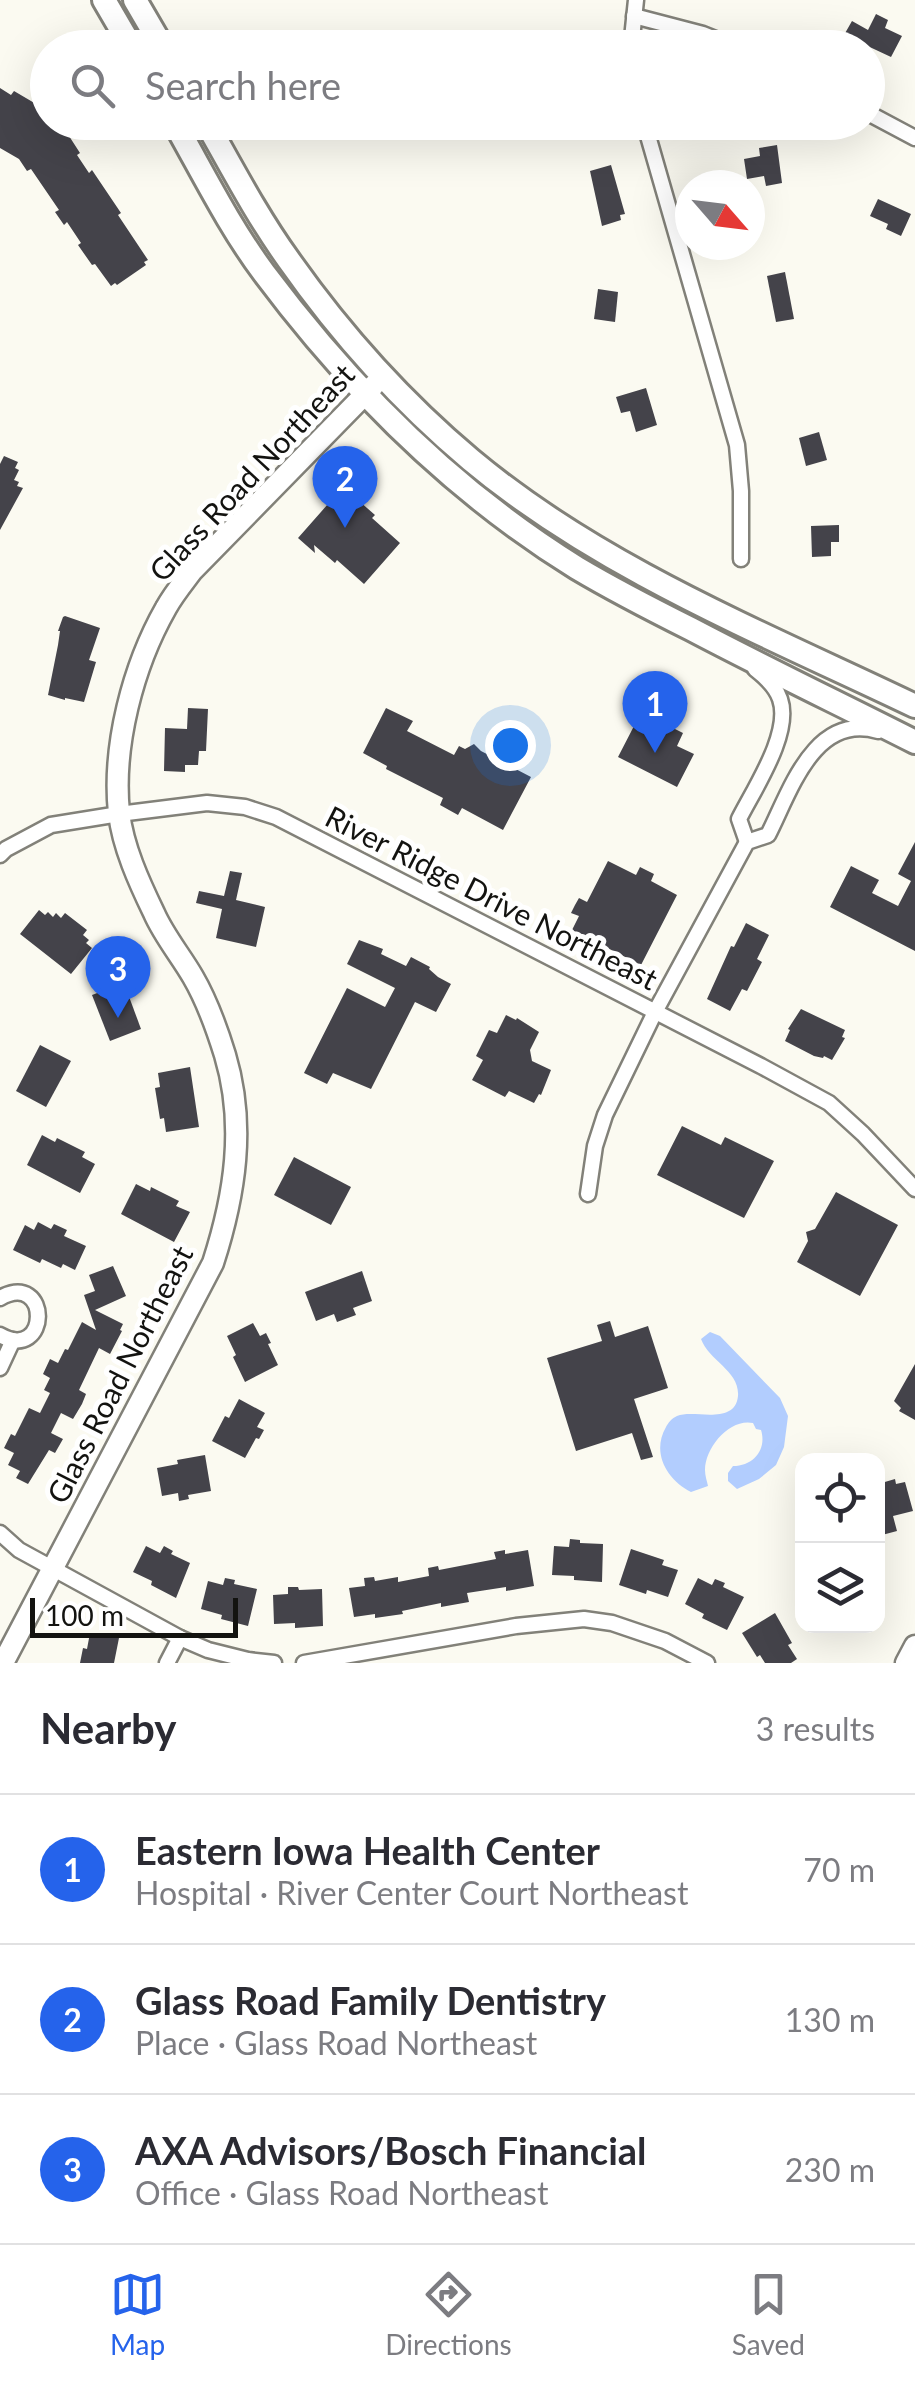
<!DOCTYPE html>
<html lang="en">
<head>
<meta charset="utf-8">
<style>
	body { margin:0; font-family:Lato,sans-serif; background:#f2f2f3; color:#2b2b33 }
	.controls { position:absolute; right:30px; bottom:30px; display:grid; overflow:hidden; border-radius:20px; box-shadow:0 10px 40px #0002 }
	.controls button { width:90px; height:90px; display:grid; place-items:center; padding:0; border:0; border-bottom:2px solid #e1e1e2; background:#fff; color:#2b2b33; font:50px sans-serif }
	.compass { position:absolute; left:675px; top:170px; width:90px; height:90px; border-radius:50%; background:#fff; box-shadow:0 10px 40px #0002; rotate:118deg }
	.scale { position:absolute; left:30px; bottom:25px; width:208px; box-sizing:border-box; padding-left:10px; border:5px solid #131310; border-top:0; font-size:28px; line-height:35px; white-space:nowrap; color:#131310; -webkit-text-stroke:8px #fff; paint-order:stroke }
	.you { position:absolute; left:510px; top:745px; width:35px; height:35px; margin:-25px; border:8px solid #fff; border-radius:50%; background:#1a73e8; box-shadow:0 0 0 15px #1a73e833 }
	.badge { display:grid; place-items:center; width:65px; height:65px; border-radius:50%; background:#2563eb; color:#fff; font-size:32px; font-weight:700 }
	.pin { position:absolute; translate:-50% -82px; filter:drop-shadow(0 2px 5px #0008) }
	.pin::after { content:''; position:absolute; top:52px; width:35px; height:30px; background:inherit; clip-path:polygon(0 0,100% 0,50% 100%) }
	.list { margin:0; padding:0; list-style:none }
	h2 { display:flex; justify-content:space-between; align-items:center; height:130px; margin:0; padding:0 40px; font-size:42px }
	h2 small { font-size:32px; font-weight:400; color:#7c7c81 }
	.list li { display:grid; grid-template-columns:65px 1fr auto; gap:30px; align-items:center; box-sizing:border-box; height:150px; padding:0 40px; border-top:2px solid #e1e1e2 }
	.list b { display:block; font-size:38px; white-space:nowrap }
	.list p { margin:0; font-size:32px; white-space:nowrap; color:#7c7c81 }
	.list em { font-size:32px; font-style:normal; color:#7c7c81 }
	.icon { flex:none; width:55px; height:55px; fill:none; stroke:currentColor; stroke-width:2; stroke-linecap:round; stroke-linejoin:round }
	.map { position:relative; flex:none; width:915px; height:1663px; overflow:hidden }
	.search { position:absolute; background:#fff; box-shadow:0 10px 40px #0002; left:30px; right:30px; top:30px; height:110px; display:flex; align-items:center; gap:25px; box-sizing:border-box; padding:0 35px; border-radius:55px; color:#7c7c81; font-size:38px }
	.sheet { height:580px; background:#fff }
	nav { display:flex; justify-content:space-around; align-items:center; box-sizing:border-box; height:140px; border-top:2px solid #e1e1e2; background:#fff; font-size:28px; color:#7c7c81 }
	nav a { display:grid; justify-items:center; gap:5px }
	nav .on { color:#2563eb }
	.map>svg:first-child { display:block }
	.water { fill:#b2cdfe }
	.building { fill:#44434a }
	.lines { fill:none; stroke-linecap:round; stroke-linejoin:round }
	.street-casing { stroke:#828179; stroke-width:19 }
	.secondary-casing { stroke:#828179; stroke-width:25 }
	.primary-casing { stroke:#828179; stroke-width:28 }
	.street { stroke:#fff; stroke-width:14 }
	.secondary { stroke:#fff; stroke-width:20 }
	.primary { stroke:#fff; stroke-width:22 }
	.labels { text-anchor:middle; dominant-baseline:central; stroke-width:10; stroke-linejoin:round; paint-order:stroke }
	.street-label { font-size:30px; fill:#131310; stroke:#fff }
</style>
</head>
<body>
<div class="map">
<svg width="915" height="1663" viewBox="0 0 915 1663">
	<rect width="100%" height="100%" fill="#fbfaf1"/>
	<path class="water" d="M710,1332L720,1336L780,1398L788,1416L784,1447L776,1465L759,1479L737,1489L728,1481V1473L733,1466C754,1466 767,1449 761,1430L756,1429L753,1423C730,1418 705,1447 705,1470C705,1476 707,1481 708,1486L691,1492C667,1480 651,1453 666,1427C668,1423 672,1418 677,1416C694,1409 735,1426 738,1396C740,1371 709,1361 701,1339Z"/>
	<g class="building">
		<path d="M876,14L888,20L885,28L902,36L891,57L844,35L852,21L868,30Z"/>
		<path d="M0,88L11,95L14,91L48,111V122H60L80,153L77,155L89,173L92,170L121,213L118,215L148,260L144,262L146,265L117,285L115,283L111,286L95,264L92,265L78,245L81,243L67,222L64,225L55,212L59,210L31,169L27,171L19,159L0,148Z"/>
		<path d="M777,145L782,183L766,186L764,176L747,179L744,159L760,156L759,148Z"/>
		<path d="M611,165L625,214L620,215L621,220L602,226L590,171Z"/>
		<path d="M878,199L911,214L901,236L886,229L888,224L870,216Z"/>
		<path d="M785,272L794,319L776,322L767,276Z"/>
		<path d="M598,289L618,292L615,322L594,319Z"/>
		<path d="M646,388L657,425L636,432L630,411L621,413L616,397Z"/>
		<path d="M819,432L827,460L806,466L799,438Z"/>
		<path d="M4,456L18,462L15,468L19,470L14,480L19,482L17,486L23,488L0,530V464Z"/>
		<path d="M343,487L375,515L372,518L400,543L364,584L337,560L335,563L314,545L315,553L298,538Z"/>
		<path d="M839,525V542H831V556L812,557L811,526Z"/>
		<path d="M65,616L100,628L89,660L96,662L84,702L65,698V700L48,695L58,645L60,631H58L63,617Z"/>
		<path d="M188,708L208,709L206,751H199L198,765H185V772L164,771L165,728L187,729Z"/>
		<path d="M386,708L413,721L407,731L454,755L459,746L465,749L474,744L481,751L531,777L503,830L462,808L458,815L440,805L443,798L386,769L387,766L363,753Z"/>
		<path d="M659,721L683,733L677,746L694,754L677,787L618,757L634,726L652,735Z"/>
		<path d="M915,842V951L830,907L851,866L879,880L872,893L898,906L911,881L898,874Z"/>
		<path d="M608,861L636,875L640,867L654,874L651,881L677,895L641,965L572,930L579,916L571,913L575,905L579,898L587,902Z"/>
		<path d="M230,871L242,873L236,900L265,907L256,947L216,938L222,909L196,903L199,891L224,896Z"/>
		<path d="M39,910L45,915L48,912L53,917L56,913L61,918L65,913L87,930L83,935L89,940L86,943L92,948L71,974L20,934Z"/>
		<path d="M746,923L769,935L757,959L762,962L747,991L742,989L730,1011L707,999L731,946L734,947Z"/>
		<path d="M359,940L383,949L381,954L406,966L411,957L430,967L429,969L438,977L451,984L436,1012L415,1002L371,1089L333,1073L327,1084L304,1073L347,988L385,1007L395,988L347,964Z"/>
		<path d="M124,983L141,1029L110,1041L92,995Z"/>
		<path d="M801,1009L845,1030L842,1037L845,1038L832,1060L824,1056L823,1058L814,1056L785,1041L790,1030L788,1029Z"/>
		<path d="M506,1015L516,1020L517,1018L539,1032L530,1050L532,1061L551,1070L541,1095L539,1094L534,1103L509,1091L505,1097L472,1080L483,1060L476,1056L489,1030L497,1033Z"/>
		<path d="M40,1045L71,1061L46,1107L16,1091Z"/>
		<path d="M190,1067L199,1127L166,1132L164,1118L160,1119L155,1088L160,1087L158,1073Z"/>
		<path d="M682,1126L721,1145L725,1137L774,1161L744,1218L657,1175Z"/>
		<path d="M42,1135L55,1142L57,1138L85,1152L82,1157L95,1164L80,1193L27,1165Z"/>
		<path d="M294,1157L351,1187L331,1225L274,1195Z"/>
		<path d="M136,1184L150,1191L151,1187L179,1201L176,1206L190,1212L174,1242L121,1214Z"/>
		<path d="M836,1192L898,1225L860,1296L797,1262L808,1241L806,1232L815,1229Z"/>
		<path d="M38,1222L51,1229L54,1224L67,1230L64,1236L86,1246L75,1270L63,1264L61,1268L42,1259L40,1263L13,1250L25,1225L34,1230Z"/>
		<path d="M113,1266L126,1296L95,1310L123,1324L120,1330L122,1331L110,1354L99,1348L79,1390L86,1394L82,1404L73,1419L61,1413L51,1433L63,1439L55,1453L49,1450L28,1484L16,1478L20,1471L8,1465L14,1453L4,1448L11,1434L15,1436L29,1408L40,1413L50,1393L44,1390L50,1378L43,1374L50,1359L58,1363L65,1349L68,1350L82,1322L96,1330L84,1295L95,1291L89,1275Z"/>
		<path d="M362,1271L372,1301L353,1308L356,1315L337,1322L334,1314L316,1321L305,1292Z"/>
		<path d="M610,1321L615,1337L648,1326L668,1388L634,1399L653,1457L641,1460L632,1433L576,1451L547,1358L602,1341L597,1325Z"/>
		<path d="M253,1323L260,1336L266,1333L271,1343L268,1344L278,1365L245,1382L233,1357L236,1355L227,1336Z"/>
		<path d="M915,1364V1420L899,1411L901,1408L894,1401Z"/>
		<path d="M239,1399L265,1413L257,1427L264,1430L259,1439L256,1438L245,1458L212,1441L225,1416L229,1418Z"/>
		<path d="M205,1455L211,1491L188,1495L189,1499L179,1501L178,1493L162,1496L157,1468L178,1464L177,1460Z"/>
		<path d="M895,1479L896,1484L905,1482L913,1511L893,1516L897,1531L882,1535L878,1519V1484Z"/>
		<path d="M570,1539L580,1540V1543L603,1544L602,1582L574,1580V1576L552,1575L554,1546L569,1547Z"/>
		<path d="M146,1546L160,1553L164,1546L173,1551L171,1554L190,1563L176,1598L151,1585L152,1581L133,1572Z"/>
		<path d="M631,1549L664,1560L662,1565L678,1570L668,1597L647,1590L646,1594L619,1585Z"/>
		<path d="M505,1550V1554L528,1550L534,1586L506,1591V1587L467,1593L469,1602L441,1607V1603L402,1611L403,1614L375,1618V1614L354,1617L349,1588L365,1586L364,1578L374,1577L375,1581L398,1577V1582L429,1576L428,1568L438,1566L439,1570L496,1559L494,1552Z"/>
		<path d="M225,1578L235,1580L234,1584L257,1589L248,1626L221,1619L222,1615L201,1609L208,1581L223,1585Z"/>
		<path d="M698,1578L712,1585L715,1579L725,1583L723,1587L744,1597L727,1630L702,1618L704,1614L685,1604Z"/>
		<path d="M288,1587H298L299,1590L322,1589L323,1626L295,1628V1623L274,1624L273,1595L288,1594Z"/>
		<path d="M775,1613L792,1643L788,1645L797,1659L791,1663H765L760,1655L757,1657L742,1633Z"/>
		<path d="M90,1633L119,1638L114,1663H80L83,1648L87,1649Z"/>
	</g>
	<g class="lines">
		<defs>
			<g id="street">
				<path d="M634,16L703,34L738,48"/>
				<path d="M631,48L636,0"/>
				<path d="M868,113L915,138"/>
				<path d="M644,122L737,445L741,491V559"/>
				<path d="M747,842L739,819C754,789 792,733 780,699C776,687 764,676 755,669"/>
				<path d="M0,855L6,849L51,825L119,814L207,803L245,807L276,817L761,1066L829,1103L863,1134L915,1189"/>
				<path d="M588,1194L595,1146L605,1115L655,1012L747,842L768,835C790,792 814,712 878,731"/>
				<path d="M0,1298C51,1270 50,1363 0,1335"/>
				<path d="M0,1368L13,1340"/>
				<path d="M0,1533L19,1550L180,1638L208,1650L248,1660L274,1663"/>
				<path d="M167,1663L180,1638"/>
				<path d="M304,1663L516,1626L584,1619L612,1623L665,1641L707,1663"/>
			</g>
			<g id="secondary">
				<path d="M3,1663L213,1263C235,1195 246,1125 225,1055C217,1029 207,1001 193,977C181,956 164,936 154,913C139,882 123,847 119,813C112,746 133,666 166,608C173,595 183,583 192,571L374,385"/>
				<path d="M906,1663L915,1646"/>
			</g>
			<g id="primary">
				<path d="M104,0L132,48"/>
				<path d="M135,0L163,48"/>
				<path d="M174,122C203,173 229,226 264,273C350,388 454,492 577,568C614,590 653,610 691,629C765,668 840,704 915,742"/>
				<path d="M206,122C232,168 257,216 288,259C340,333 402,402 471,460C600,568 765,634 915,706"/>
			</g>
		</defs>
		<use href="#street" class="street-casing"/>
		<use href="#secondary" class="secondary-casing"/>
		<use href="#primary" class="primary-casing"/>
		<use href="#street" class="street"/>
		<use href="#secondary" class="secondary"/>
		<use href="#primary" class="primary"/>
	</g>
	<g class="labels">
		<g class="street-label">
			<text transform="translate(251 472) rotate(-47)">Glass Road Northeast</text>
			<text transform="translate(492 897) rotate(27)">River Ridge Drive Northeast</text>
			<text transform="translate(119 1374) rotate(-63)">Glass Road Northeast</text>
		</g>
	</g>
</svg>
<div class="controls">
<button><svg class="icon" aria-label="locate" viewBox="0 0 24 24"><circle cx="12" cy="12" r="6"/><path d="M12 2v4M12 18v4M2 12h4M18 12h4"/></svg></button>
<button><svg class="icon" aria-label="layers" viewBox="0 0 24 24"><path d="M12 4l9 5-9 5-9-5zM3 14l9 5 9-5"/></svg></button>
</div>
<svg class="compass" viewBox="-18 -18 36 36"><path d="M0-13l5 13h-10z" fill="#e53935"/><path d="M0 13l5-13h-10z" fill="#7c7c81"/></svg>
<div class="scale">100 m</div>
<div class="you"></div>
<div class="pin badge" style="left:655px;top:753px">1</div>
<div class="pin badge" style="left:345px;top:528px">2</div>
<div class="pin badge" style="left:118px;top:1018px">3</div>
<div class="search"><svg class="icon" aria-label="search" viewBox="0 0 24 24"><circle cx="10" cy="10" r="6"/><path d="M15 15l6 6"/></svg>Search here</div>
</div>
<section class="sheet">
<h2>Nearby<small>3 results</small></h2>
<ul class="list">
<li><span class="badge">1</span><div><b>Eastern Iowa Health Center</b><p>Hospital · River Center Court Northeast</p></div><em>70 m</em></li>
<li><span class="badge">2</span><div><b>Glass Road Family Dentistry</b><p>Place · Glass Road Northeast</p></div><em>130 m</em></li>
<li><span class="badge">3</span><div><b>AXA Advisors/Bosch Financial</b><p>Office · Glass Road Northeast</p></div><em>230 m</em></li>
</ul>
</section>
<nav>
<a class="on"><svg class="icon" aria-label="map" viewBox="0 0 24 24"><path d="M3 6l6-2 6 2 6-2v14l-6 2-6-2-6 2zM9 4v14M15 6v14"/></svg>Map</a>
<a><svg class="icon" aria-label="directions" viewBox="0 0 24 24"><path d="M12 3l9 9-9 9-9-9zM9 14v-3h6M13 9l2 2-2 2"/></svg>Directions</a>
<a><svg class="icon" aria-label="saved" viewBox="0 0 24 24"><path d="M7 4h10v16l-5-4-5 4z"/></svg>Saved</a>
</nav>
</body>
</html>
